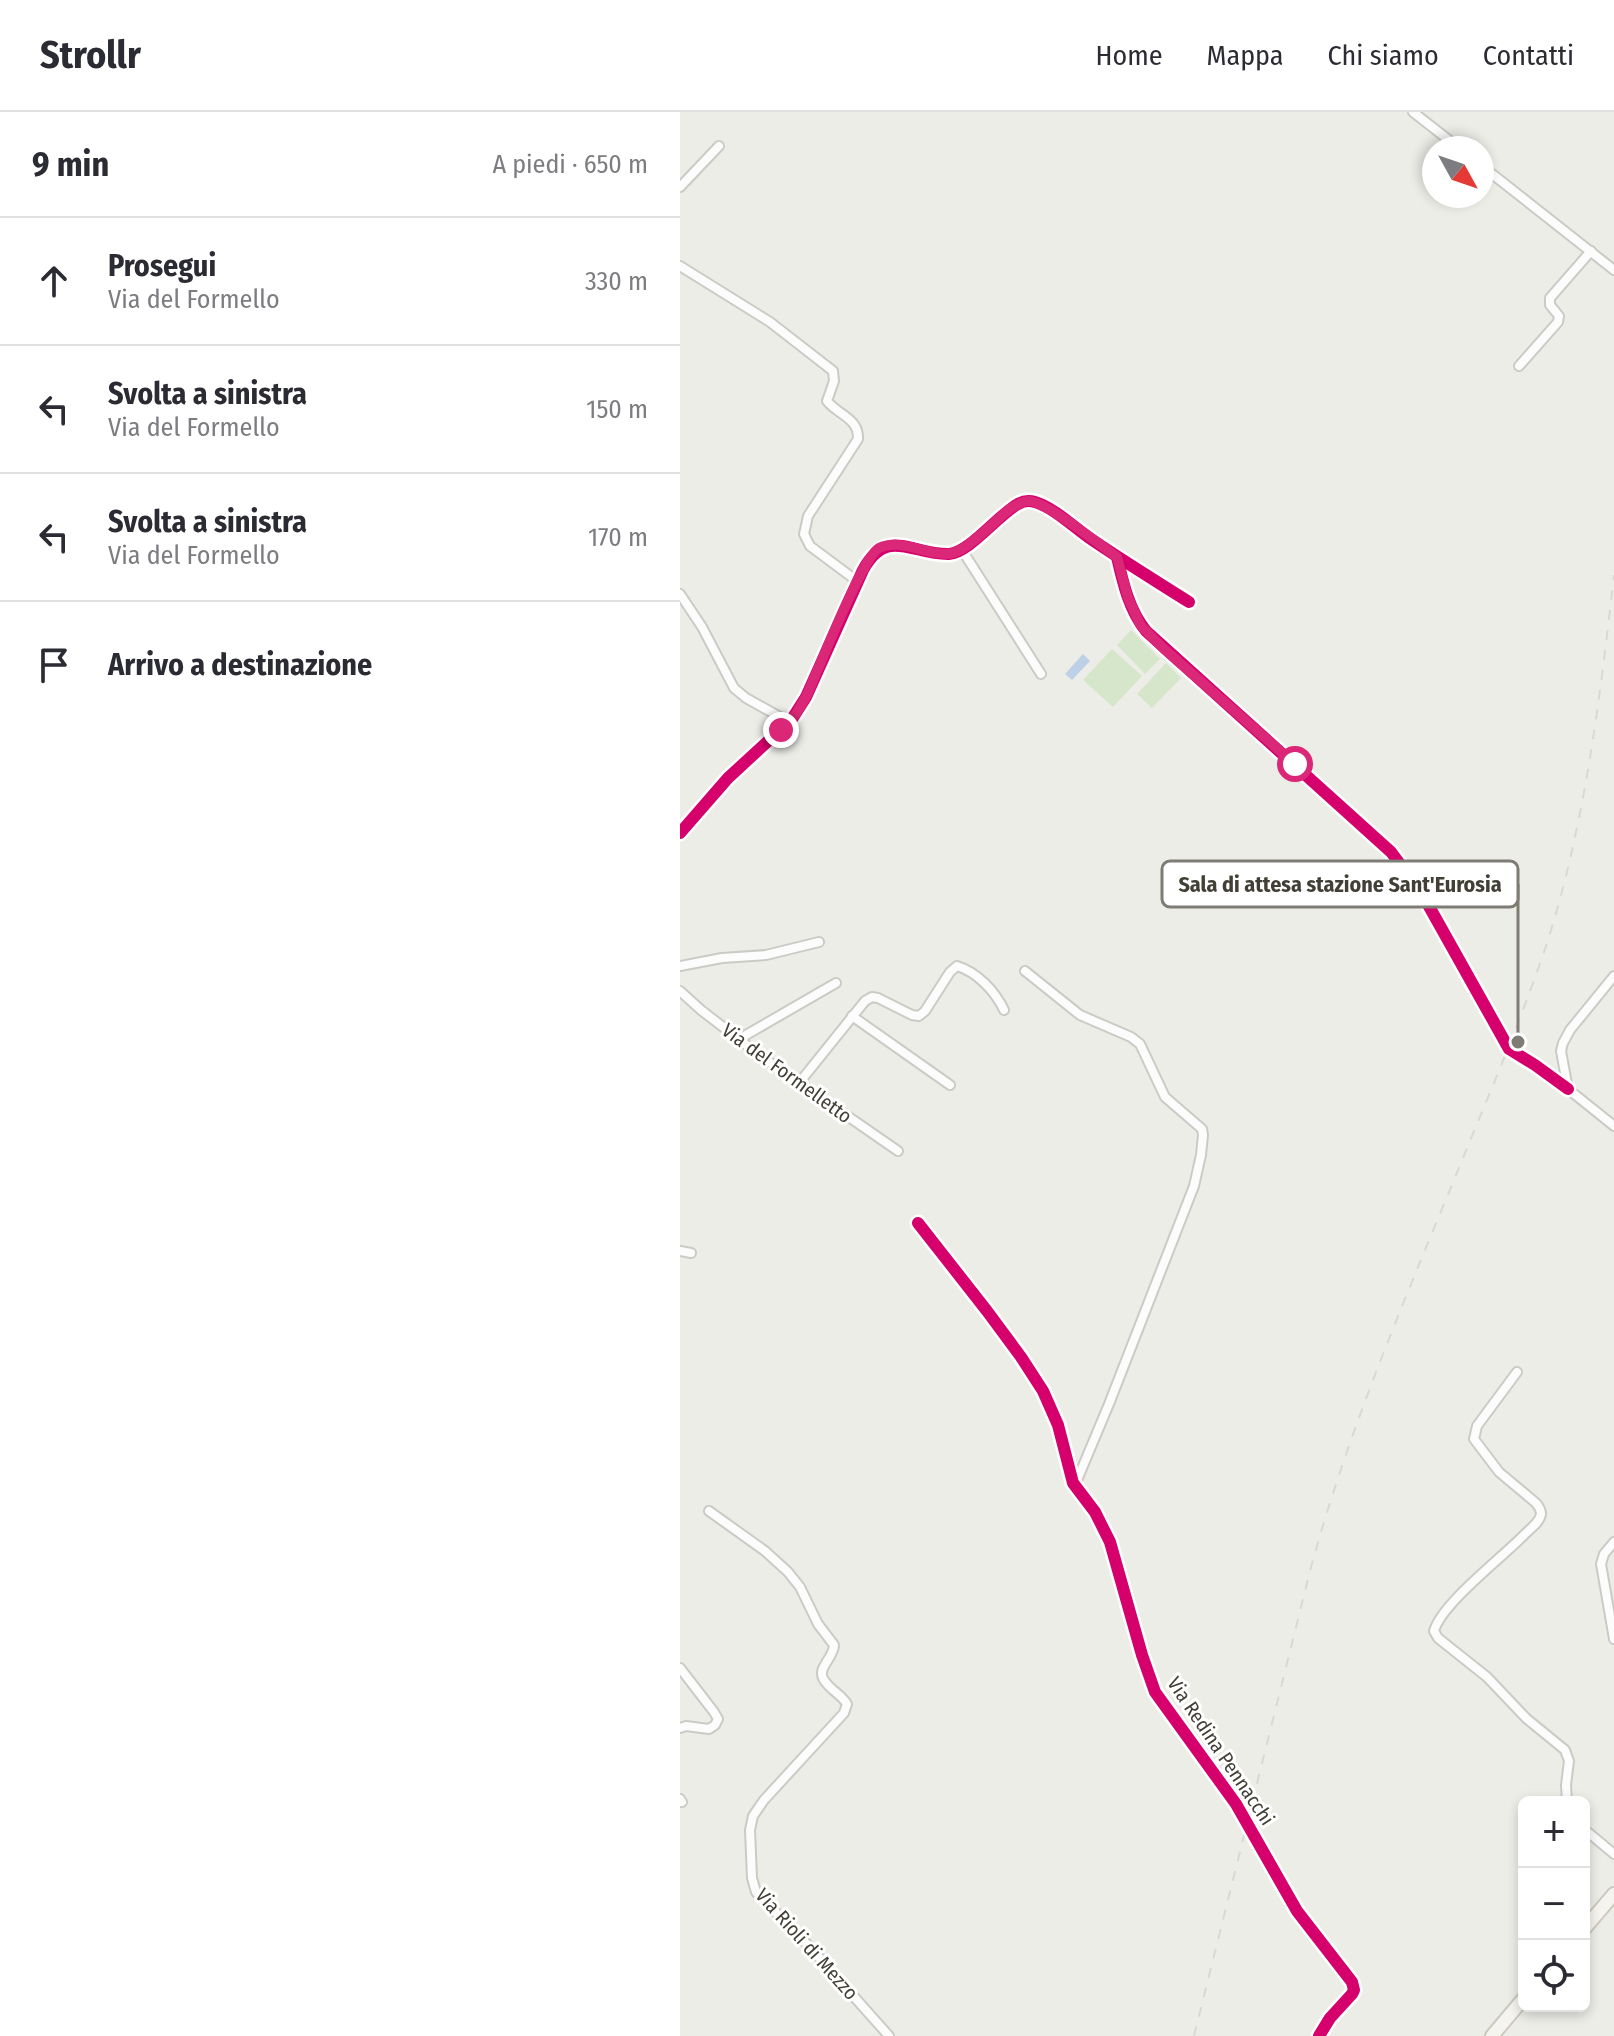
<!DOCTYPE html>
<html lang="it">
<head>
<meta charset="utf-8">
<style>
	body { margin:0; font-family:"Fira Sans Condensed",sans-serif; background:#f7f7f7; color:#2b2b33 }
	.controls { position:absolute; right:24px; bottom:24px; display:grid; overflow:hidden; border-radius:12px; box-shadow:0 4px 12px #0003 }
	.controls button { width:72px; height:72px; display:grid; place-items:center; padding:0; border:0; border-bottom:2px solid #e1e1e2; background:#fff; color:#2b2b33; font:40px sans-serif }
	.compass { position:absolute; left:742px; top:24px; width:72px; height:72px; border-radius:50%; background:#fff; box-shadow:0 4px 12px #0003; rotate:130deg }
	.stop { position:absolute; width:24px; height:24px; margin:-18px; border:6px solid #db2777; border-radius:50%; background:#fff }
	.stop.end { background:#db2777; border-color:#fff; box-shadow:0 2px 8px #0008 }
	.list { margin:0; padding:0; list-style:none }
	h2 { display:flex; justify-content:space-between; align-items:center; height:104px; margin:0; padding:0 32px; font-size:34px }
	h2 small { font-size:26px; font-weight:400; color:#7c7c81 }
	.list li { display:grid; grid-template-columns:52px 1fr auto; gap:24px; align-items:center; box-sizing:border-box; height:128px; padding:0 32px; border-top:2px solid #e1e1e2 }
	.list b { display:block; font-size:30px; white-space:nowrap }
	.list p { margin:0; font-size:26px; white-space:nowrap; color:#7c7c81 }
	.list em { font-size:26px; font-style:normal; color:#7c7c81 }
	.icon { flex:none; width:44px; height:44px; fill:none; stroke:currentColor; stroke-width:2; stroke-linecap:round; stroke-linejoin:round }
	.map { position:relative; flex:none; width:934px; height:1924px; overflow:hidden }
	header { display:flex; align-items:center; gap:48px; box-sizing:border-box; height:112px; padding:0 40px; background:#fff; border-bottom:2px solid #e1e1e2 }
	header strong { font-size:38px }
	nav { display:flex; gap:44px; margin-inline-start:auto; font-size:28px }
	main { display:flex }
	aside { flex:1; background:#fff }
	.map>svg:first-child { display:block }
	.garden { fill:#d6e6ca }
	.water { fill:#bdd0e7 }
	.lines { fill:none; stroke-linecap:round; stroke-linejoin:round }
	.street-casing { stroke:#cbcbc6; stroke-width:12 }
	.secondary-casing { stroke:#cccabf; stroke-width:16 }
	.street { stroke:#fcfcfc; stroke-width:8 }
	.secondary { stroke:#f5f4ee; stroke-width:12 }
	.rail { stroke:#d8d8d7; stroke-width:2; stroke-dasharray:10 10; stroke-linecap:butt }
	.cycleway-casing { stroke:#fff; stroke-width:17 }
	.cycleway { stroke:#d6006c; stroke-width:12 }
	.route { stroke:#db2777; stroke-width:10 }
	.labels { text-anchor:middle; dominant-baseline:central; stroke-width:6; stroke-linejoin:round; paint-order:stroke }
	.street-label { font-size:20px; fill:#423f36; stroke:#fff }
	.leader { fill:none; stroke:#7e7c74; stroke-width:3 }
	.callout-dot { fill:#7e7c74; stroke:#fff; stroke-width:3 }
	.callout { fill:#fff; stroke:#7e7c74; stroke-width:3 }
	.callout-label { font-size:22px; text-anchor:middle; font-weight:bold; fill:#423f36 }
</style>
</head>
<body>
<header>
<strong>Strollr</strong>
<nav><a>Home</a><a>Mappa</a><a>Chi siamo</a><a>Contatti</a></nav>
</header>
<main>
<aside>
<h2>9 min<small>A piedi · 650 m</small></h2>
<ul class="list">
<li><svg class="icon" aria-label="ahead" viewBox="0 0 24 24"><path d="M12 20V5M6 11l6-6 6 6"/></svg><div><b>Prosegui</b><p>Via del Formello</p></div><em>330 m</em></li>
<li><svg class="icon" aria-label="left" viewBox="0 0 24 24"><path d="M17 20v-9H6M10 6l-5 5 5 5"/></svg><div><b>Svolta a sinistra</b><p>Via del Formello</p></div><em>150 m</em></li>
<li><svg class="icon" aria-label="left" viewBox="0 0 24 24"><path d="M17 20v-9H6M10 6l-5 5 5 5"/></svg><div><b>Svolta a sinistra</b><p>Via del Formello</p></div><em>170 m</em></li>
<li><svg class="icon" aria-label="arrive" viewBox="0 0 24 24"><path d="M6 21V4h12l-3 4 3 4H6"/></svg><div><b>Arrivo a destinazione</b></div></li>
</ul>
</aside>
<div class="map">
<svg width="934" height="1924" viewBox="0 0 934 1924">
	<rect width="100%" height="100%" fill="#edede8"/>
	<g class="garden">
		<path d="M451,518L480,547L465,562L437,533Z"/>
		<path d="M432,537L462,564L433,595L403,568Z"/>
		<path d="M486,551L501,566L472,596L457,582Z"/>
	</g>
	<path class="water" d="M403,542L410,549L392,568L385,562Z"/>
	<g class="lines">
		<defs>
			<g id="street">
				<path d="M733,0L779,36"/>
				<path d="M802,54L934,158"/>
				<path d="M0,75L39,34"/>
				<path d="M0,154L90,210L153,259L154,269L147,289C158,303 179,306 178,327L128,404L124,422L130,434L177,469"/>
				<path d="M839,254L878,210L879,204L870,193V186L911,139"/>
				<path d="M282,438L361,562"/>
				<path d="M437,445C443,471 449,498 466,519L711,740L741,780L829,937L855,953L888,977"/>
				<path d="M0,482L22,515L54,576L66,586L109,610"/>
				<path d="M0,721L48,666L112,607L126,585L183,458C207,414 232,443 269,442C289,441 318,403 338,392C343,389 349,388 355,390C373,395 395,416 411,427C443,449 476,469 509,490"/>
				<path d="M0,854L42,846L86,843L139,830"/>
				<path d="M345,859L400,903L451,925L460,932L485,985L522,1017L523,1023L521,1043L514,1074L429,1292L395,1373"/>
				<path d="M934,864L890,918L883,931L881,939L888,977L934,1014"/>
				<path d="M0,879L21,898L82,945L218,1039"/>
				<path d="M172,904L270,973"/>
				<path d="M59,927L156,871"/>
				<path d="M119,971L185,889L192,885L198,886L232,903L239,904L245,899L270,860L277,854C297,860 315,879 324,898"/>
				<path d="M238,1111L307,1199L341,1245L363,1279L378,1313L393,1371L415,1400L430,1430L462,1543L475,1580L556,1692L617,1799L672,1870L674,1878L672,1882L650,1906L639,1924"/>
				<path d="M0,1139L11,1141"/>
				<path d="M837,1260L797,1314L794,1327L819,1360L856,1391C859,1395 861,1397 861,1402C860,1410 850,1417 845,1422C823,1445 762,1491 754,1519L758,1526L807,1565L847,1607L885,1638L889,1649L886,1673L887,1690"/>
				<path d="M29,1399L85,1439L108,1460L120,1475L138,1512L154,1533C154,1546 136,1556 144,1568C150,1578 161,1582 167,1592L164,1601L84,1688L73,1704L70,1718L72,1766L76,1780L127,1832L209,1924"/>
				<path d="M934,1430L924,1442L921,1452L934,1527"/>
				<path d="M0,1556L34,1600L38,1607L35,1613L29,1617L6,1614L0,1616"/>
				<path d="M0,1687L2,1690"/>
				<path d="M904,1717L934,1742"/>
			</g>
			<g id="secondary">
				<path d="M904,1817L934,1782"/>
				<path d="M812,1924L844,1886"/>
			</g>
		</defs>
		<use href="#street" class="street-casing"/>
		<use href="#secondary" class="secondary-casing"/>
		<use href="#street" class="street"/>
		<use href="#secondary" class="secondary"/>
		<path class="rail" d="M514,1924L630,1459C666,1325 721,1196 774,1068C806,989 840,912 867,831C905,712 920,586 934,463"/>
		<defs>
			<g id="cycleway">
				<path d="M437,445C443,471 449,498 466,519L711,740L741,780L829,937L855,953L888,977"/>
				<path d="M0,721L48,666L112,607L126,585L183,458C207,414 232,443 269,442C289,441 318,403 338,392C343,389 349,388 355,390C373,395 395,416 411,427C443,449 476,469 509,490"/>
				<path d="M238,1111L307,1199L341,1245L363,1279L378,1313L393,1371L415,1400L430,1430L462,1543L475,1580L556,1692L617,1799L672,1870L674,1878L672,1882L650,1906L639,1924"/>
			</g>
		</defs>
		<use href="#cycleway" class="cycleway-casing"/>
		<use href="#cycleway" class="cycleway"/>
	</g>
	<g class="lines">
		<path class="route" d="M101,618L116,602L126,585C137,561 182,445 199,436C222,425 250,446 273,441C288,438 317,407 331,396C337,393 342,389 349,389C366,389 421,434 437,445L448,486L461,514L484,537L615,652"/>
	</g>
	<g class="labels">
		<g class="street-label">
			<text transform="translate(107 961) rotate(36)">Via del Formelletto</text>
			<text transform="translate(541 1639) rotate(56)">Via Redina Pennacchi</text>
			<text transform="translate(127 1832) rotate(48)">Via Rioli di Mezzo</text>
		</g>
	</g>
	<path class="leader" d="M838 930L838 772"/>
	<circle class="callout-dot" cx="838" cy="930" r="8"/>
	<rect class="callout" x="482" y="749" width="356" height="46" rx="8"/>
	<g class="callout-label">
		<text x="660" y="780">Sala di attesa stazione Sant'Eurosia</text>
	</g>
</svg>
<div class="controls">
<button>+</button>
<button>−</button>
<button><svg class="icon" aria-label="locate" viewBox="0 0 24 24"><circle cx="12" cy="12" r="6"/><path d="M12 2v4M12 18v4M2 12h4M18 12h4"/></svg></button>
</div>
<svg class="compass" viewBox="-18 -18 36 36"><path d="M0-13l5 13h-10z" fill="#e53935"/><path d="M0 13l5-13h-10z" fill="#7c7c81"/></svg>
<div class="stop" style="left:615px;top:652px"></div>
<div class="stop end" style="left:101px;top:618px"></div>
</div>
</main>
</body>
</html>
